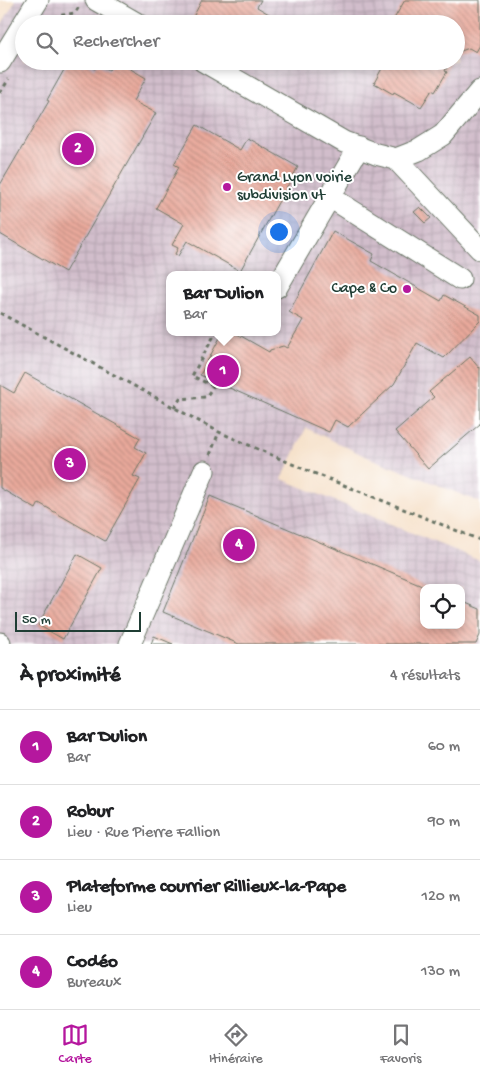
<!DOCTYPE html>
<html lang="fr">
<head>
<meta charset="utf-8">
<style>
	body { margin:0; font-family:"Gochi Hand",sans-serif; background:#f2f2f2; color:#202124 }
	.controls { position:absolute; right:15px; bottom:15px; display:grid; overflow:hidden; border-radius:10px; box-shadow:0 2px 8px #0003 }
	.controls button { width:45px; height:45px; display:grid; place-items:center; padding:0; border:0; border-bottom:1px solid #e0e0e0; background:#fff; color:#202124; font:25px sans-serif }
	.scale { position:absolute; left:15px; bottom:12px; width:126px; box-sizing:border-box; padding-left:5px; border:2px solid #1f3d34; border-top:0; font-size:14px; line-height:18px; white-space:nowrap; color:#1f3d34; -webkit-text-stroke:4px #fff; paint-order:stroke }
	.you { position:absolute; left:278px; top:231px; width:18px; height:18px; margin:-12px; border:4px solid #fff; border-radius:50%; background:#1a73e8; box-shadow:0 0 0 8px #1a73e833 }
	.badge { display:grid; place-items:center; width:32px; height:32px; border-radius:50%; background:#b5179e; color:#fff; font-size:16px; font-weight:700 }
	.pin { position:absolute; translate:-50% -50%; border:2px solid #fff; box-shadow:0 1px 5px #0006 }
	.popup { position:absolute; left:166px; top:271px; width:115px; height:65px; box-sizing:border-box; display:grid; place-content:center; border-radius:10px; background:#fff; filter:drop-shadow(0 1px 4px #0005); font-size:16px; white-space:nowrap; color:#757577 }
	.popup b { font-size:19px; color:#202124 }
	.popup::after { content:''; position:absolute; left:50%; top:100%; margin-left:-10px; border:10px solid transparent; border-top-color:#fff }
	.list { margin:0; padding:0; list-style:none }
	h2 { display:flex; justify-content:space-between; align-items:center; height:65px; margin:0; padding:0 20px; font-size:21px }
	h2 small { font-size:16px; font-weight:400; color:#757577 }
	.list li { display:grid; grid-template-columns:32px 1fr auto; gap:15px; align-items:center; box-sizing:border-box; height:75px; padding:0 20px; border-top:1px solid #e0e0e0 }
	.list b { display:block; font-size:19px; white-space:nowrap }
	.list p { margin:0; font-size:16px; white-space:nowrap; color:#757577 }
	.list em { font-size:16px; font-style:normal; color:#757577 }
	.icon { flex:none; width:28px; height:28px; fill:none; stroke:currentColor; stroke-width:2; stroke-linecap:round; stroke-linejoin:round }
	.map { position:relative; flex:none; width:480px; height:644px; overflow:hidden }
	.search { position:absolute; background:#fff; box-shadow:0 2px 8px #0003; left:15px; right:15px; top:15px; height:55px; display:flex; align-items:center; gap:12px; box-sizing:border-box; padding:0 18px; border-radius:28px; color:#757577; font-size:19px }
	.sheet { height:365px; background:#fff }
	nav { display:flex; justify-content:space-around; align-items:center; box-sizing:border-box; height:70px; border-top:1px solid #e0e0e0; background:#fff; font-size:14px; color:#757577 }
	nav a { display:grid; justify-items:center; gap:2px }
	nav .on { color:#b5179e }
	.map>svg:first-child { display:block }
	.industrial { fill:url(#industrial-grid); fill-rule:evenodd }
	.building { fill:url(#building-back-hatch) }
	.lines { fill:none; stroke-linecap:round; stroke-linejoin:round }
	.minor-casing { stroke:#6a7566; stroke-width:23 }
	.path { stroke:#6a7566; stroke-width:3; stroke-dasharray:4 4; stroke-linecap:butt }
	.minor { stroke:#fff; stroke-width:21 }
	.poi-dot { fill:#b5179e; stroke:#fff; stroke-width:2 }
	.labels { text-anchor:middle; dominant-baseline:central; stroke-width:4; stroke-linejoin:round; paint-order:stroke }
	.poi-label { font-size:16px; fill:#1f3d34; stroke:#fff; text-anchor:start }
</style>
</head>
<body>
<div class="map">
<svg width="480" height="644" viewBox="0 0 480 644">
	<defs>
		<pattern id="industrial-grid" width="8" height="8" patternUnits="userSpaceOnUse" patternTransform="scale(1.25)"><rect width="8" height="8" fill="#d1bdcb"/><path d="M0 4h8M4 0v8" fill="none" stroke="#b3a3af"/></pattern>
		<pattern id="building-back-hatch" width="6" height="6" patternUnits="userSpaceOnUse" patternTransform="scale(1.25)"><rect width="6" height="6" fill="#e9a99b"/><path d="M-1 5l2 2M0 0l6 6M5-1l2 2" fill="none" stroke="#bc8b7f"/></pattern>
	</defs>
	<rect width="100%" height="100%" fill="#fff"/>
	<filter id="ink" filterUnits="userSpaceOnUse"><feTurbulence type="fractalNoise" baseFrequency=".02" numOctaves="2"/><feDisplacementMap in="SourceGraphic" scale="10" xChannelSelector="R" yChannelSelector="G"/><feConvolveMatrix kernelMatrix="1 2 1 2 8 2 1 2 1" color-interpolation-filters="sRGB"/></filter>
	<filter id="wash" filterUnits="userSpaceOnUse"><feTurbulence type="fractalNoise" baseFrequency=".0096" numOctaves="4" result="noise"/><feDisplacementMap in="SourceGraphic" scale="20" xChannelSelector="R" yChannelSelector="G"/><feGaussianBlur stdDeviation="1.12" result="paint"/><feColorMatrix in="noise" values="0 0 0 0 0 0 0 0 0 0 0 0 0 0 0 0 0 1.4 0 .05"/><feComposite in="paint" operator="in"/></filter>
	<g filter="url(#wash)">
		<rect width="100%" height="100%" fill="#f5dec4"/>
		<path class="industrial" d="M16,0H480V502L365,456L306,428L282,479L480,561V644H0V27ZM24,24H456V61H24ZM169,275H277V332H169ZM424,588H461V625H424Z"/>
		<g id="blocks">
			<g class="building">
				<path d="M202,0H261L257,7L274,17L270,24H201L192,19Z"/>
				<path d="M405,0H480V45L476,52L469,48L456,53V24H391Z"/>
				<path d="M69,61H73L83,67L85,63L95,69L98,64L109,70L114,61H117L146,78L133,101L156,113L65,272L0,234V185L49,101L47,100Z"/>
				<path d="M386,61H450L445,71L447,72L435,92L432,90L421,107L394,92L393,94L374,83Z"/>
				<path d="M197,125L240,150L247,138L298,167L240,271L187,241L178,256L175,254L178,248L172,245L184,224L156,208L179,167L174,164Z"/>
				<path d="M420,207L431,218L425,223L414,212Z"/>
				<path d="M333,231L374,254L371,261L441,301L444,295L480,315V321L444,358L417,343L394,384L348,427L335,420L329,432L200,375L223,332H234L269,352L270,350L283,346L287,348L303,320L289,312Z"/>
				<path d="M470,357L479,368L480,367V424L428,469L395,431L434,397L429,392Z"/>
				<path d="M25,373L140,438L135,447L146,453L133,476L140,479L105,541L39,503L36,509L0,488V385L14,393Z"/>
				<path d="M210,496L429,588H424V625H461V601L480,609V635L476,644H239L163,612Z"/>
				<path d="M77,554L102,568L63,639L38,625Z"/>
				<path d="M154,636L173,644H151Z"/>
			</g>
		</g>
	</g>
	<g filter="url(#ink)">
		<use href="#blocks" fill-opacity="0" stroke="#6a7566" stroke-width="1"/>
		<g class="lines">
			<defs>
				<g id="minor">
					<path d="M96,0L138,24"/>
					<path d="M203,61L344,142L376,154L396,159L480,249"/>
					<path d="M0,62L38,0"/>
					<path d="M396,159L419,150L443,135L480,91"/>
					<path d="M330,197L460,279"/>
					<path d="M277,287L359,147"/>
					<path d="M0,643V644"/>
					<path d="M130,644L204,471"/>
				</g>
			</defs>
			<use href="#minor" class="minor-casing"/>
			<g class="path">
				<path d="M47,22L57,16L75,13L80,5"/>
				<path d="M0,93L9,79"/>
				<path d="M0,313L219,432L299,467L480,540"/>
				<path d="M213,386L192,376L216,332"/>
				<path d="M174,408L180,399L206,397L216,382"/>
				<path d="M210,455L219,432"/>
			</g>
			<use href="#minor" class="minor"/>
		</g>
	</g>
	<g class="poi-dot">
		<circle cx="227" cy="187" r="5"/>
		<circle cx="407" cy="289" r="5"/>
	</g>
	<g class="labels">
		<g class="poi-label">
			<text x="237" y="178">Grand Lyon voirie<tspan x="237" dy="18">subdivision vt</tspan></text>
			<text x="397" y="289" text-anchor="end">Cape &amp; Co</text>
		</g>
	</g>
</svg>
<div class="controls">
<button><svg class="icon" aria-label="locate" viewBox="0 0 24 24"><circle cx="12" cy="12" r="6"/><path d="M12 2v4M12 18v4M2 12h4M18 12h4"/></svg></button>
</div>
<div class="scale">50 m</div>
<div class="you"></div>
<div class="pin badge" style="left:223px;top:371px">1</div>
<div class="popup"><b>Bar Dulion</b>Bar</div>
<div class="pin badge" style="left:78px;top:149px">2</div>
<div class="pin badge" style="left:70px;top:464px">3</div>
<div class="pin badge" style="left:239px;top:545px">4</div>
<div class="search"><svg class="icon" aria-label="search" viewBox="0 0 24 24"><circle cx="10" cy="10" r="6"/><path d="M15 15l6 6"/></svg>Rechercher</div>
</div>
<section class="sheet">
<h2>À proximité<small>4 résultats</small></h2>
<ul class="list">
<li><span class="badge">1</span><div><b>Bar Dulion</b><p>Bar</p></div><em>60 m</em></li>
<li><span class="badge">2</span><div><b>Robur</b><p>Lieu · Rue Pierre Fallion</p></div><em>90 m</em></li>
<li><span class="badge">3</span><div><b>Plateforme courrier Rillieux-la-Pape</b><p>Lieu</p></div><em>120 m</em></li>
<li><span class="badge">4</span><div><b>Codéo</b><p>Bureaux</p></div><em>130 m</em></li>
</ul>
</section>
<nav>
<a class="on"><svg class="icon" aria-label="map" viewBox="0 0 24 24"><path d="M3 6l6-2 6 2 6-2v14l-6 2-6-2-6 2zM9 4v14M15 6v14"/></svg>Carte</a>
<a><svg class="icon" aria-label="directions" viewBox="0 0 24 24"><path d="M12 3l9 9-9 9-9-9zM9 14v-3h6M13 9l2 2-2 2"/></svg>Itinéraire</a>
<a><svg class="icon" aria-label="saved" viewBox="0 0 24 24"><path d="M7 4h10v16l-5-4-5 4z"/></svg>Favoris</a>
</nav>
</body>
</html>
